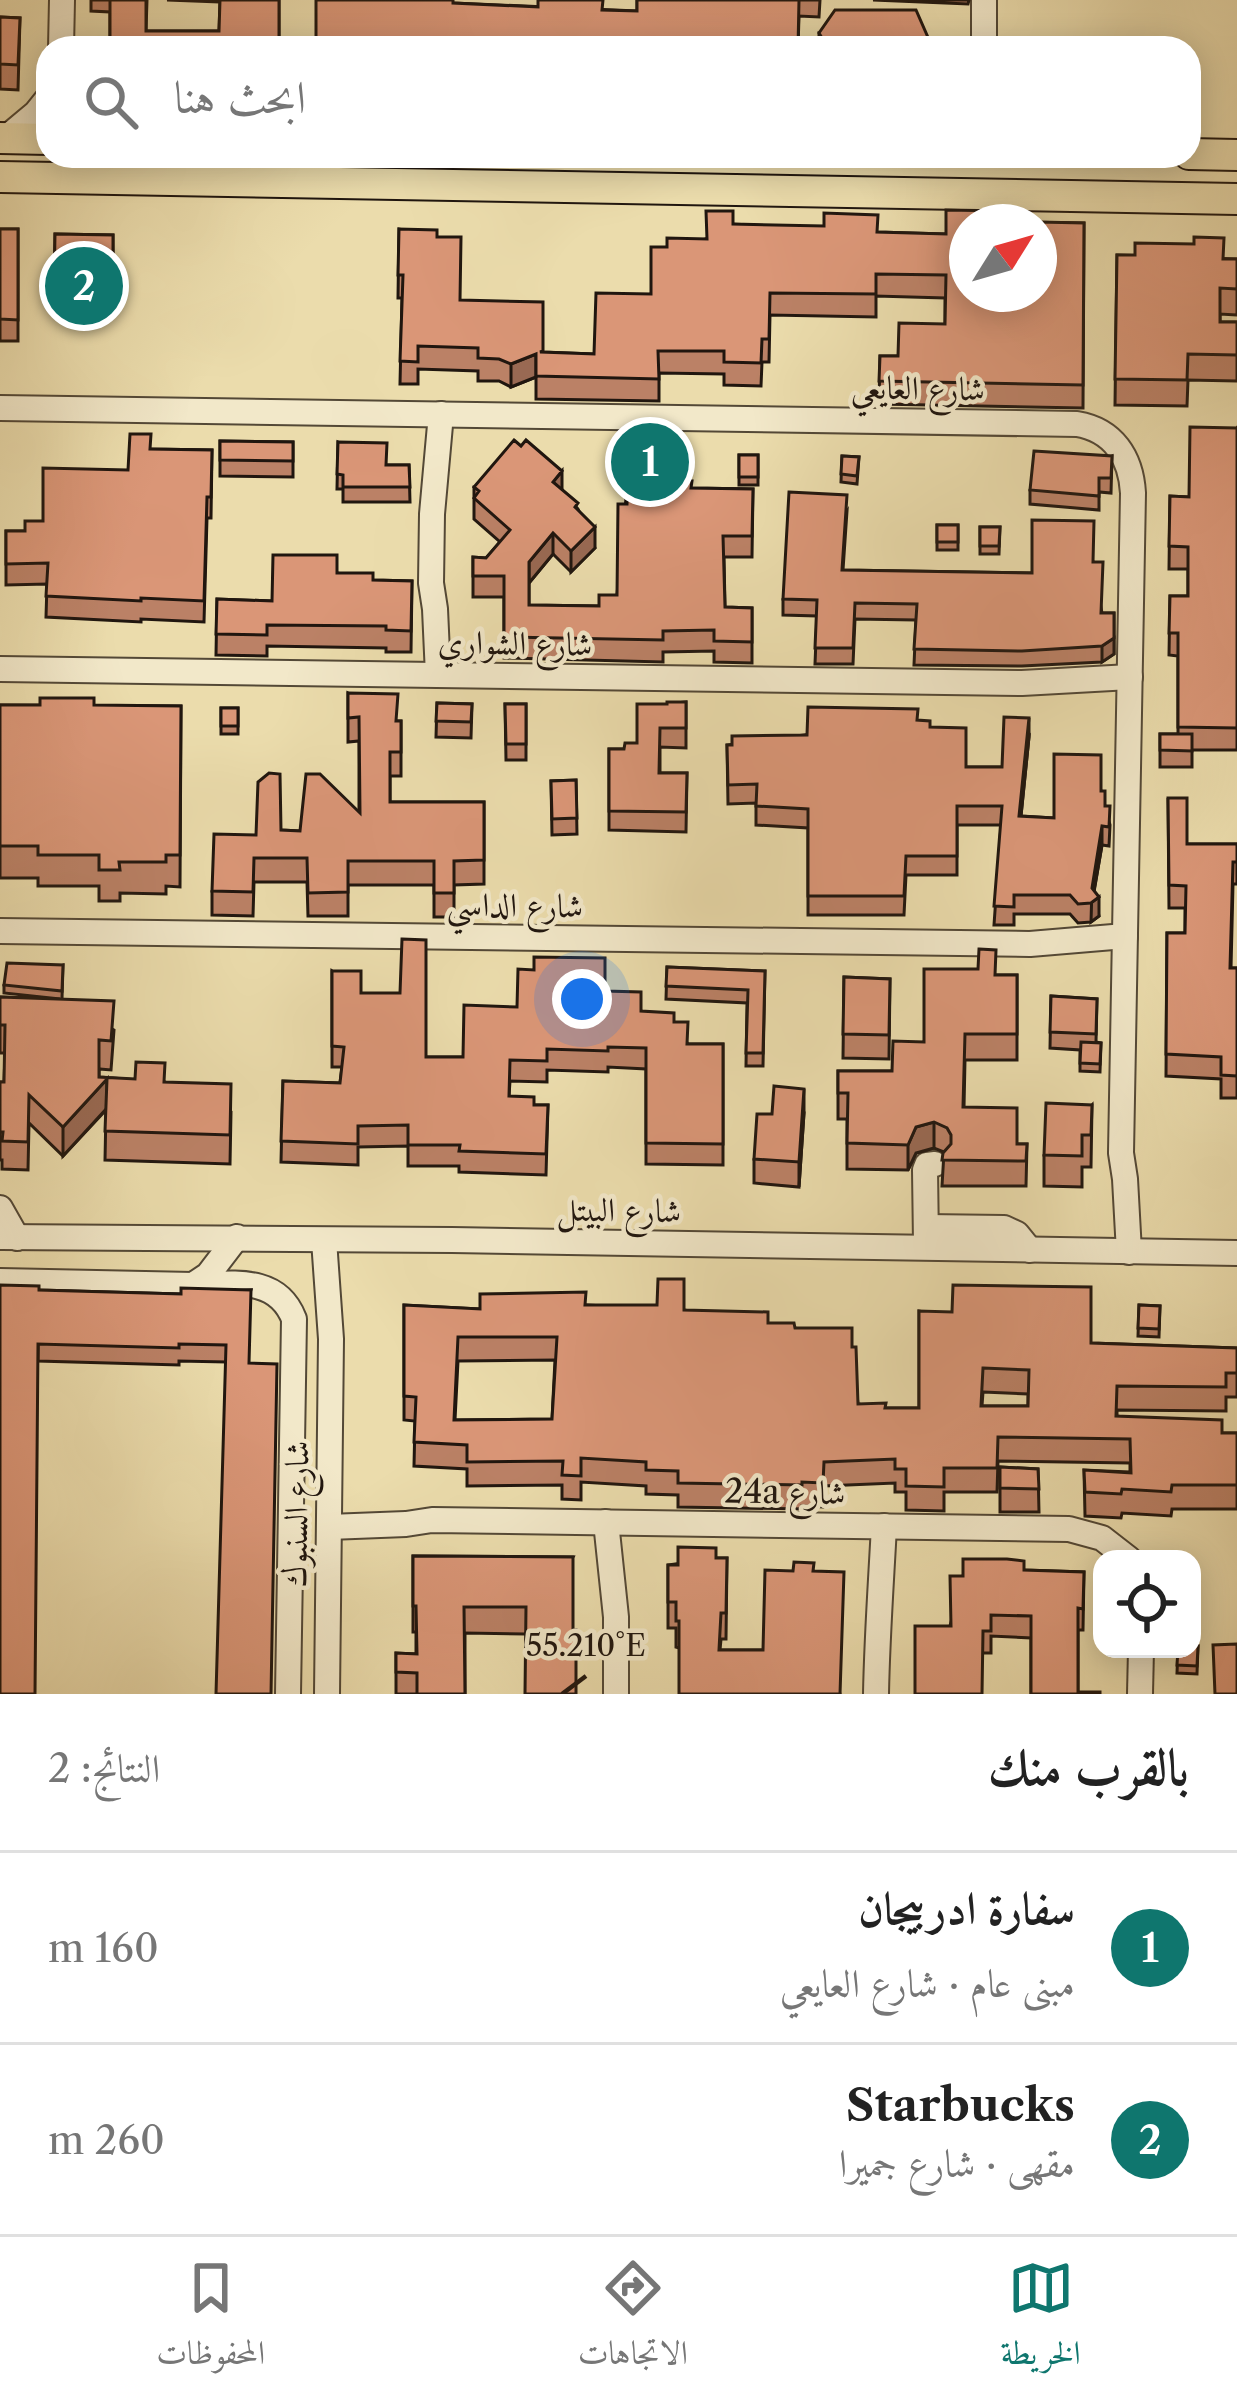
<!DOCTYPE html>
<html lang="ar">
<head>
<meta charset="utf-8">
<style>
	body { margin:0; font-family:"Libre Caslon Text",Amiri,serif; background:#f6f6f6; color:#222; direction:rtl }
	.controls { position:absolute; right:36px; bottom:36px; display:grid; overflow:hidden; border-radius:24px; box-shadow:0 6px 30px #0003 }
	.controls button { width:108px; height:108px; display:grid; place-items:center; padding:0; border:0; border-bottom:3px solid #e0e0e0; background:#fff; color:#222; font:60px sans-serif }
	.compass { position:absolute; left:949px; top:204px; width:108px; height:108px; border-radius:50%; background:#fff; box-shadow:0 6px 30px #0003; rotate:53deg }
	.you { position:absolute; left:582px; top:999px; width:42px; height:42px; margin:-30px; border:9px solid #fff; border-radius:50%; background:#1a73e8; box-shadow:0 0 0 18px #1a73e833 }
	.badge { display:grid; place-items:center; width:78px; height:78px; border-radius:50%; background:#0f766e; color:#fff; font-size:39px; font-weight:700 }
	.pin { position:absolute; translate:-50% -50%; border:6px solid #fff; box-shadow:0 3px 12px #0006 }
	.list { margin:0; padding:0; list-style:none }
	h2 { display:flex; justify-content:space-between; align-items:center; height:156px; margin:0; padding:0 48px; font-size:51px }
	h2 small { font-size:39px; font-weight:400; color:#767676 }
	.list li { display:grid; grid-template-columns:78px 1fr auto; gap:36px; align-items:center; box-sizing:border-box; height:192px; padding:0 48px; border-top:3px solid #e0e0e0 }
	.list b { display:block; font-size:45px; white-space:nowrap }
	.list p { margin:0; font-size:39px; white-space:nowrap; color:#767676 }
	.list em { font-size:39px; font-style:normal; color:#767676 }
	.icon { flex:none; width:66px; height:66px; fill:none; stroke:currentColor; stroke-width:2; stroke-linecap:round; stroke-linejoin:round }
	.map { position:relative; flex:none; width:1237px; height:1694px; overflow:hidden; direction:ltr }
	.search { position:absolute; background:#fff; box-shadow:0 6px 30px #0003; left:36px; right:36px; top:36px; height:132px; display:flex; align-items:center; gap:30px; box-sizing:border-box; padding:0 42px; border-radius:36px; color:#767676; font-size:45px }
	.sheet { height:540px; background:#fff }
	nav { display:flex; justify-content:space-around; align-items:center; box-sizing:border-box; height:168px; border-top:3px solid #e0e0e0; background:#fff; font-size:33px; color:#767676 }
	nav a { display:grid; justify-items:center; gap:6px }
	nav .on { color:#0f766e }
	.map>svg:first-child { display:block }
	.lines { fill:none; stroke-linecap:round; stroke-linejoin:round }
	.minor-casing { stroke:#534836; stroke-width:28 }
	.major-casing { stroke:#20160f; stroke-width:34 }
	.minor { stroke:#f2e8c9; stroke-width:24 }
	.major { stroke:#ebdcac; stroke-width:30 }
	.wall { fill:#bb8166; stroke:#20160f; stroke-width:3; fill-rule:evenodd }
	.shaded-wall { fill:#996953; stroke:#20160f; stroke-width:3 }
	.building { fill:#da9677; stroke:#20160f; stroke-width:3; fill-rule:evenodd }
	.ticks { fill:none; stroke:#20160f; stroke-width:4.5 }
	.labels { text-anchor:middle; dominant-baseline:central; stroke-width:9; stroke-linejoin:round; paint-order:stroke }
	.street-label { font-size:33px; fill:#20160f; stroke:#f2e8c9 }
	.ticks-label { font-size:30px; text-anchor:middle; fill:#20160f; stroke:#f2e8c9; stroke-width:9; stroke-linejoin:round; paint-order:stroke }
</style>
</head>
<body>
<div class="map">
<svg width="1237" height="1694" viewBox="0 0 1237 1694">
	<rect width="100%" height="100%" fill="#ebdcac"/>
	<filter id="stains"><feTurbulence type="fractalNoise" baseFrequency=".00167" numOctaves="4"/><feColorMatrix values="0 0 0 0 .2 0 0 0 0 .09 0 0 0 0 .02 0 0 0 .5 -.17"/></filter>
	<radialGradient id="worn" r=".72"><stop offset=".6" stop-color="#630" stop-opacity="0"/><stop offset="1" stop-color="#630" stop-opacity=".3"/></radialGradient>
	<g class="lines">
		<defs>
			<g id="minor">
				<path d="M984,0V48"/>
				<path d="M61,48L62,0"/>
				<path d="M6,138L36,113L48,98"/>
				<path d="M0,408L1077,424C1113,430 1131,457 1133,493L1121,1153L1125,1179L1129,1252"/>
				<path d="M0,669L1022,683L1130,677"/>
				<path d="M438,675L435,609L431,583L432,514L441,414"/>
				<path d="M0,931L1030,944L1125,936"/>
				<path d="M0,1208L17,1238"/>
				<path d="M926,1227L1004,1228L1017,1234L1030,1250"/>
				<path d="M0,1237L452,1240L1237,1253"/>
				<path d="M324,1240L331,1339L327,1694"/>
				<path d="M926,1243L925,1170L927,1165L935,1164"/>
				<path d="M0,1281L193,1285L208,1275L237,1237"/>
				<path d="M193,1285C233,1284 277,1275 294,1319L288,1694"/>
				<path d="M606,1522L616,1617V1694"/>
				<path d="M329,1527L406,1524L432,1520L1069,1529L1102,1538L1129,1559"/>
				<path d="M876,1694C877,1638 881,1583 884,1526"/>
				<path d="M1140,1694L1141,1649"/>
			</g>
			<g id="major">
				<path d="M0,138L48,139"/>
				<path d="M1189,154L1237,155"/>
				<path d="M0,177L1237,199"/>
			</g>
		</defs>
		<use href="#minor" class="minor-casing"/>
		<use href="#major" class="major-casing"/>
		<use href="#minor" class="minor"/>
		<use href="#major" class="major"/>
	</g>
	<g class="wall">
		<path d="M91,0H147L146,31H219L220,2L167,0H279V43H316L454,3L637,11V0H820L819,17L799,16L798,48H110V12L91,11Z"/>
		<path d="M873,0H969L968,4Z"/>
		<path d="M0,17L20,18L18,90L0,89Z"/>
		<path d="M819,33L930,48H819Z"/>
		<path d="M1007,222L1084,223L1083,408L879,404L880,356H898L945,324V298L876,296V317L770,315L769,362H762L761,386L724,385V374L659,373V401L536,399V377L511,387L499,381H478V371L418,369V384H400L402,298H398L399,229L437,237L460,300L543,352L594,354L651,294L667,247L706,239L733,224L877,232L946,234Z"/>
		<rect x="0" y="229" width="18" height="112"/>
		<path d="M55,234L113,235V314H54Z"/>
		<path d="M1117,255L1237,259V315L1220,314V322H1237V381L1188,380L1187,406L1115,405Z"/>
		<path d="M1237,428V750H1192V767H1160V734H1178V656L1169,655L1170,596H1188V569H1169L1170,496L1189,497Z"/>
		<path d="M220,441L293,442V477L220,476Z"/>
		<path d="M338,442L387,465H409L410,502H343V489H337Z"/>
		<path d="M150,449L212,450L211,518H207L204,622L141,619V622L46,617L47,584L6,585V531H25L43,521L128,470Z"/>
		<path d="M619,452L644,461L646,478L692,488L753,489L752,557H724L725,607L752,608V663L714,662V651L663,652V662L504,658V597H473V557L486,558L500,542L474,519V487L562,490L578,509L595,548L571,572L553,554L529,583V605L599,606L617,595L628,477H618Z"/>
		<rect x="739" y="455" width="19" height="30"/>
		<path d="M842,456L859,457L857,484L841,482Z"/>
		<path d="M1112,456L1111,493L1099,492V510L1030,504V490Z"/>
		<path d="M847,511L843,570L1032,573L1093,562L1102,613H1114V654L1102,662L1022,666L914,665L916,620L855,619L853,664H815L817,616L783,615V599Z"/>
		<rect x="937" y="525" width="21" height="25"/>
		<path d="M980,527H1000L999,554H980Z"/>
		<path d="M337,573L373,580L412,581L411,652H386V648L267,646V656L216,655L217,599L272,601Z"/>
		<path d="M348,693L397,721H401V776H390V802H484V884L454,885V917H434V885H348V916H308L307,882H254L253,916L212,915V891L256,835L281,830L300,831L359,813V741L348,742Z"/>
		<path d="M686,702V748L660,747V773H687L686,832L609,830V749H624L637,743L667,704Z"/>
		<path d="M437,703L472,704L471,738L436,737Z"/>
		<path d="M505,704H526V760H506Z"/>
		<path d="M0,705L181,706L180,887L166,886V894L120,893V901H99V886H38V878H0Z"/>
		<rect x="221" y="708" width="17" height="26"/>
		<path d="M917,720L930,727L966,767H1002L1029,737L1021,816L1054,818L1101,791L1110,825L1109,846L1102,845L1094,892L1099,916L1091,922L1078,923L1070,914H1014V925H994L1001,825H957V875H906L904,915H808V828L756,825V803L728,804L727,745Z"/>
		<path d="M576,780L577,834L552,835L551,781Z"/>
		<path d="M1168,798L1187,844H1237V884H1233L1231,968H1237V1098H1221V1079L1166,1076L1167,933H1185V908H1169Z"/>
		<path d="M63,965L62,999L114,1030L111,1070L99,1069V1077L165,1082L231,1112L230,1164L105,1160L106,1110L63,1156L29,1123L28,1170L2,1169V1160H0V1082H4L5,1053H0V997L60,999L4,993V985Z"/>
		<path d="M667,967L765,971L763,1066H746L747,1003L666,999Z"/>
		<path d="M332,971L361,993L426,1057H463L517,1007L605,991L641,1011L674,1022L688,1044H723V1165L646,1164V1069L608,1067V1072L547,1070V1082L510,1081L509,1096L534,1105H548L546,1175L459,1172V1166H408V1146L358,1147V1165L281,1162L283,1081L340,1083L342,1067H332Z"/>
		<path d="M996,975H1017V1060H965L964,1107L1017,1144H1027L1026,1186H942L944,1152L934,1148L916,1153L908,1170L847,1169V1119H838V1071H892Z"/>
		<path d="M844,977L890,979L889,1059L843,1058Z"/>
		<path d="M1051,996L1097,999L1096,1042L1101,1043L1100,1072L1080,1071V1050L1050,1048Z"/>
		<path d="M1092,1105L1091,1167H1082V1187L1044,1186V1155Z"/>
		<path d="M804,1113L799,1187L754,1183V1159L772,1114Z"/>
		<path d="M39,1290L181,1294L251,1290L226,1362L179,1361V1365L38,1361Z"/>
		<path d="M404,1305L480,1309L586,1305L684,1310L795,1328L852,1347L858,1404L885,1408H919V1311L1091,1343L1237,1348V1397H1226V1411L1117,1410V1416L1222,1433H1237V1509H1172L1171,1516L1122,1513L1121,1518L1085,1516L1084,1470L1130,1472V1463L998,1461L997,1492H944V1511L906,1510V1492H895V1483L824,1486L823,1507L802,1506V1509L678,1507V1495L646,1494V1486L581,1482V1500L562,1499V1485L467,1486V1469L414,1466L415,1421L404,1420ZM555,1360L552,1419L455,1420L458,1361ZM983,1392L1028,1394V1406H982Z"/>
		<path d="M1139,1305L1160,1306L1159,1337L1138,1336Z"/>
		<path d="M1000,1467L1038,1469L1039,1512H1000Z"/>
		<path d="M413,1556L573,1557L525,1634L465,1633V1694H396V1653L416,1654V1632H413Z"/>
		<path d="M716,1558H727L726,1639H721L720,1650H763L813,1571L840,1694L676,1647V1628H668V1565Z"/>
		<path d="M1024,1570L1084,1572L1083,1630H1078V1692L1031,1694V1638L991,1636V1653H983L950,1626L963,1576Z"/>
		<path d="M1198,1646L1197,1674L1177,1673L1178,1649Z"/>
	</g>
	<g class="shaded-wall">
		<path d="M536,354V377L511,387V364Z"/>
		<path d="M562,471V492L553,482Z"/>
		<path d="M595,527V548L571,572V551Z"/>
		<path d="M553,533V554L529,583V562Z"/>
		<path d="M1114,638V654L1102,662V646Z"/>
		<path d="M1029,718V737L1019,835V816Z"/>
		<path d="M1102,826V845L1092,902L1099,897V916L1091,922L1092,888Z"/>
		<path d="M107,1079V1108L63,1156V1127Z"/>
		<path d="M804,1089V1113L799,1187V1162Z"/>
		<path d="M934,1122V1148L916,1153L908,1170V1145L916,1127Z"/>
	</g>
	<g class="building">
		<path d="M110,0H146V31H219L220,0H279V43H316V0H453V3L538,7V0H603L602,10L637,11V0H799L798,48H631V44L566,42V46L520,45V48H110Z"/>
		<path d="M835,10H916L930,42L922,48H828L819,33Z"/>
		<path d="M0,17L20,18L18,65L0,64Z"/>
		<path d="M946,210L1007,211V222H967V294H1039V222L1084,223L1083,385L879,381L880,356H898L899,323L945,324L946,275L876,274V294L770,293L769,339H762L761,363L724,362V351H658L659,379L536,376V354L511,364L499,359L478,358V348L418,346V362L400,361L403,275H398L399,229L437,230V237H461L460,300L543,302V351L540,352L594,354L596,293L651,294V247H667V238L707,239L706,211H733V224L824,226V213L878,215L877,232L946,234Z"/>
		<path d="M0,229H18V320L0,319Z"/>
		<path d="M55,234L113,235V290L54,289Z"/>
		<path d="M1194,237L1224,238L1223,259H1237V289L1220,288V322H1237V355L1188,354L1187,380L1115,379L1117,255H1135V243L1194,244Z"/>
		<path d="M1190,427L1237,428V728L1178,727V633H1169L1170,596H1188V547L1169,546L1170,496L1189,497Z"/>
		<path d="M130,434H151L150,449L212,450L211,497H207L204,601L141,598V601L46,596L48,563L6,564V531H25V521H43V468L128,470Z"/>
		<path d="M514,440L521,446L526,440L562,471L553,482L578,503L575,507L595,527L571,551L553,533L529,562V605L599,606V595H617L618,504H627L629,461L646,462V478L692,481L691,488L753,489L752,536H723L725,607L752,608V642L714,641V630L663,631V640L504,637V576H473V557L486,558L510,530L474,498L479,491L474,487Z"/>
		<path d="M220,441L293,442V461L220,460Z"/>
		<path d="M338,442L387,443L386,465H409L410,487H343V475L337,474Z"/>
		<path d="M1034,451L1112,456L1111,478H1099V496L1030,490Z"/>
		<path d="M619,452L644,453V462L629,461V469L618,468Z"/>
		<rect x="739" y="455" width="19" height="22"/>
		<path d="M842,456L859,457L857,476L841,474Z"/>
		<path d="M789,492L847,495L842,570L1032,573V520L1094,521L1093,562H1103L1101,613H1114V638L1102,646L1022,651L914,649L917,604L855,603L853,648H815L817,600L783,599Z"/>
		<rect x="937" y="525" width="21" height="17"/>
		<path d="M980,527H1000L999,546H980Z"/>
		<path d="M273,555H337V573H373V580L412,581L411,631L386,630V626L267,625V635L216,634L217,599L272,601Z"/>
		<path d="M348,693L398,694L396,721H401V752H390V802H484V860L454,861V893H434V861H348V892L308,893L307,858H254L253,892L212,891L214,834L256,835L258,782L269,773L280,774L281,830L300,831L306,774H320L360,813L359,717L348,718Z"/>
		<path d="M40,698H94V705L181,706L180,855H166V862H119L120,870H99V855H38V846H0V705H40Z"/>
		<path d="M667,702H686V728H660L659,773H687L686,812L609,811V749H624L625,743H637V704H667Z"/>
		<path d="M437,703L472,704L471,722L436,721Z"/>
		<path d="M505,704H526V744H506Z"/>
		<path d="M808,707L918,709L917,720L930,721V727L966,728V767H1002L1004,717L1029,718L1019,816L1054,818V754L1101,755V791H1105V806H1110L1109,827L1102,826L1092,888L1099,897L1091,903L1078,904L1070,895H1014V907L994,906L1002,806H957V856H906L904,896H808V809L756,806L757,784L728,785L727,745H732V736L807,735Z"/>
		<rect x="221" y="708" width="17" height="18"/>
		<path d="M1160,734H1192V751L1160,750Z"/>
		<path d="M576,780L577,818L552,819L551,781Z"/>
		<path d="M1168,798H1187V844H1237V862H1233L1230,968H1237V1076L1221,1075V1057L1166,1054L1167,933H1185L1186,886L1169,885Z"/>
		<path d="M402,939L426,940V1057H463L464,1005L517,1007L518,969L534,970V957L605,958V991L641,992V1011L674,1013V1022H688L687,1044H723V1144L646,1143V1048L608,1047V1051L547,1049V1061L510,1060L509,1096L534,1097V1105H548L546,1154L459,1151L460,1145H408V1125L358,1126V1144L281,1141L283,1081L340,1083L344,1047L332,1046V971H361V993H400Z"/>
		<path d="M979,949L996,950L995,975H1017V1034H965L963,1107L1017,1108V1144H1027L1026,1161L942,1160L943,1153L951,1144V1135L947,1128L934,1122L916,1127L908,1145L847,1143L848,1093H838V1071H892L893,1041L924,1042V969H978Z"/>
		<path d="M7,963L63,965L62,991L4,985Z"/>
		<path d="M667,967L765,971L763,1053H746L748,990L666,986Z"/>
		<path d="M844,977L890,979L889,1035L843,1034Z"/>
		<path d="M1051,996L1097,999L1096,1034L1050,1032Z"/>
		<path d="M0,997L114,1001L111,1041L99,1040V1077L135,1079L136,1062L165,1063L164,1082L231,1084L230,1135L105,1131L107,1079L63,1127L29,1095L28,1142L2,1141L3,1132H0V1082H4L5,1025H0Z"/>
		<path d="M1081,1042L1101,1043L1100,1064L1080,1063Z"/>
		<path d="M774,1086L804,1089L799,1162L754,1159L757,1114H772Z"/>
		<path d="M1046,1103L1092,1105L1091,1135H1082V1156L1044,1155Z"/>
		<path d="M658,1279H684V1310L768,1312V1323H794L795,1328H852V1347H856L858,1404L886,1403L885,1408H919V1311L952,1312L953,1285L1091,1287V1343L1237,1348V1373H1226V1387L1117,1386L1116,1416L1222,1420V1433H1237V1485H1172L1171,1492L1122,1489L1121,1494L1085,1492L1084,1470L1131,1473L1130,1439L998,1437L997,1468H944V1487L906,1486V1469H895V1459L824,1462L823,1483L802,1482V1485L678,1483V1471L646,1470V1462L581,1458V1476L562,1475L563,1461L467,1462V1445L414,1442L416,1397L404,1396V1305L480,1309V1294L586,1292L585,1305H657ZM458,1337H557L552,1419L454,1420ZM983,1368L1029,1370L1028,1406H981Z"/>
		<path d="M0,1285L39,1286V1290L181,1294V1288L251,1290L249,1363L277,1364L271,1694H216L226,1345L179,1344V1348L38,1344L35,1694H0Z"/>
		<path d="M1139,1305L1160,1306L1159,1329L1138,1328Z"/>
		<path d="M1000,1467L1038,1469L1039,1489L1000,1488Z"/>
		<path d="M678,1547L716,1548V1558H727L726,1613H721L719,1650H763L765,1570L793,1571L794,1562L814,1563L813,1571L844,1572L840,1694H679V1621H676V1602H668V1565H678Z"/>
		<path d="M413,1556L573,1557V1630H576V1694H525L526,1607H464L465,1694H417V1673L396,1672V1653L417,1654L416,1606H413Z"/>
		<path d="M963,1559H1007L1024,1561V1570L1084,1572L1083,1609L1078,1608V1692H1100V1694H1031V1616L991,1615V1631H983L982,1694H915V1626H951L950,1576H963Z"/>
		<path d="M1237,1644V1694H1215L1213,1645Z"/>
		<path d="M1192,1646H1198L1197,1666L1177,1665L1178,1649H1192Z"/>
	</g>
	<path class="ticks" d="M562,1694L586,1676"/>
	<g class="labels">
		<g class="street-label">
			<text transform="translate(918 388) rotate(1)">شارع العايعي</text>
			<text transform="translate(515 643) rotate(1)">شارع الشواري</text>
			<text transform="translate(515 905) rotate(1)">شارع الداسي</text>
			<text transform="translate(619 1210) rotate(1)">شارع البيتل</text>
			<text transform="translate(785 1492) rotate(1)">24a شارع</text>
			<text transform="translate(296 1514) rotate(-89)">شارع السنبوك</text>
		</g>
	</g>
	<g class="ticks-label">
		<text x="586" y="1656">55.210°E</text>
	</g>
	<rect width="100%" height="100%" filter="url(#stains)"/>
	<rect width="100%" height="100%" fill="url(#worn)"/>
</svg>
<div class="controls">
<button><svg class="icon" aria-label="locate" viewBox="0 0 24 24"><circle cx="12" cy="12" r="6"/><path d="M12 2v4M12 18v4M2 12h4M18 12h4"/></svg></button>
</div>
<svg class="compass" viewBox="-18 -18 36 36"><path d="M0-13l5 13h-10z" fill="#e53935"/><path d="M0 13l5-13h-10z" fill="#767676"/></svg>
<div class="you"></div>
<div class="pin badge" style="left:650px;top:462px">1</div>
<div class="pin badge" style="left:84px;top:286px">2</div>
<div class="search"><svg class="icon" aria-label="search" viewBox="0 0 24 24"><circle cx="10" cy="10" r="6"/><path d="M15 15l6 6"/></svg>ابحث هنا</div>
</div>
<section class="sheet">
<h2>بالقرب منك<small>النتائج: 2</small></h2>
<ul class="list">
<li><span class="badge">1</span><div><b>سفارة ادربيجان</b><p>مبنى عام · شارع العايعي</p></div><em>160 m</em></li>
<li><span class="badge">2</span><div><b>Starbucks</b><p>مقهى · شارع جميرا</p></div><em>260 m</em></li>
</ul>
</section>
<nav>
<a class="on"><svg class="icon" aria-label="map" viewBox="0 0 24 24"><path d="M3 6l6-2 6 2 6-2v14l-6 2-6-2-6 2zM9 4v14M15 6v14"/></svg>الخريطة</a>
<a><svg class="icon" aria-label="directions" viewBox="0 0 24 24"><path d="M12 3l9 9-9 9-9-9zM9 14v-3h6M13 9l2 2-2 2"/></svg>الاتجاهات</a>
<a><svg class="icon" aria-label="saved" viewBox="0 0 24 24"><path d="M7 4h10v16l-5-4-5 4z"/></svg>المحفوظات</a>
</nav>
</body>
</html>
